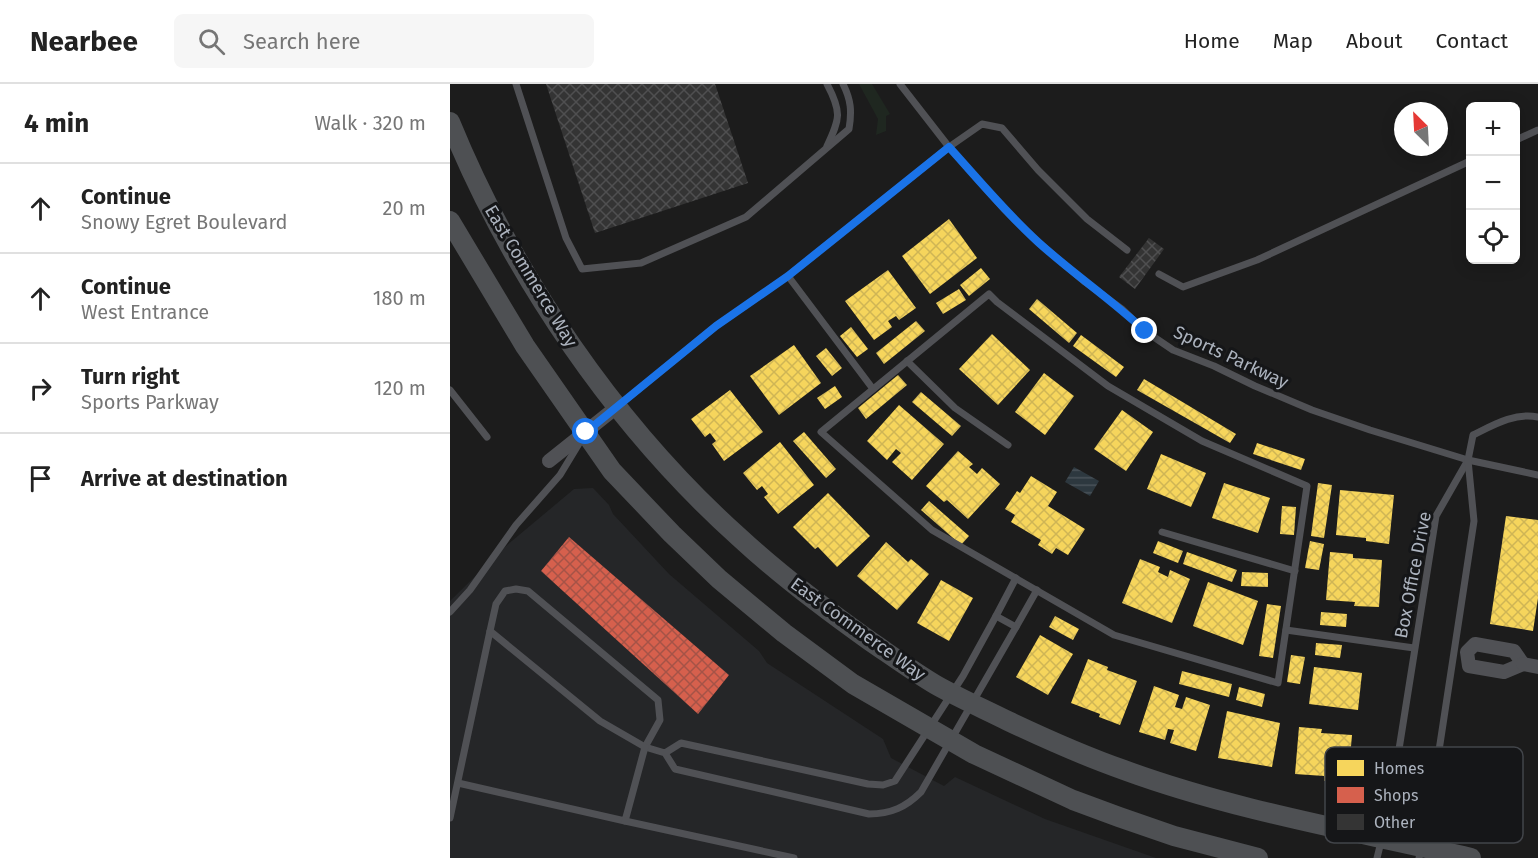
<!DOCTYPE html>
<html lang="en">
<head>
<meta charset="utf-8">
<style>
	body { margin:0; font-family:"Fira Sans",sans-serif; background:#f6f6f6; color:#222 }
	.controls { position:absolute; right:18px; top:18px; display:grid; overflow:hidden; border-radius:9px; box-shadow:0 3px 15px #0003 }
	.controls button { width:54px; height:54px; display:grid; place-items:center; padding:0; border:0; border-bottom:2px solid #e0e0e0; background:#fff; color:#222; font:30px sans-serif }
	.compass { position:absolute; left:944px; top:18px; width:54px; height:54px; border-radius:50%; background:#fff; box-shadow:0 3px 15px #0003; rotate:336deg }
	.stop { position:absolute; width:18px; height:18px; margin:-14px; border:4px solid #1a73e8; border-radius:50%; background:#fff }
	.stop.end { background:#1a73e8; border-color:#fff; box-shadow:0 2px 6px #0008 }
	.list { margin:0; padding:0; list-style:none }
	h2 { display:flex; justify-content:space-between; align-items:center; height:78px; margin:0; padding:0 24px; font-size:26px }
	h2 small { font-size:20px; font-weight:400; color:#767676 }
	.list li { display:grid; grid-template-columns:39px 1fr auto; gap:18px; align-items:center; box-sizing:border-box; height:90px; padding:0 24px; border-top:2px solid #e0e0e0 }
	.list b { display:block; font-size:22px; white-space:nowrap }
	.list p { margin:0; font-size:20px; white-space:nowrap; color:#767676 }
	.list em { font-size:20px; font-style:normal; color:#767676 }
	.icon { flex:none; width:33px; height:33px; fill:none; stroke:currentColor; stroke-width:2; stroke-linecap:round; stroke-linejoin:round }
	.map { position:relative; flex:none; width:1088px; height:774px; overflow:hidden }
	header { display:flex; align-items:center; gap:36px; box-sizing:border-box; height:84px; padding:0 30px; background:#fff; border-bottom:2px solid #e0e0e0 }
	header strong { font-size:28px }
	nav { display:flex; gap:33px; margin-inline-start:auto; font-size:21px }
	.search { width:420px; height:54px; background:#f6f6f6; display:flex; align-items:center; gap:15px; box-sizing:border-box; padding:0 21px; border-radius:9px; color:#767676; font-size:22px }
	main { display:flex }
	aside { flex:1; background:#fff }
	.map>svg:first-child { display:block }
	.built { fill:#252628 }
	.green { fill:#1f2720 }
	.water { fill:url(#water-rules) }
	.homes { fill:url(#homes-cross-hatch) }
	.shops { fill:url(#shops-cross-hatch) }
	.building { fill:url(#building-cross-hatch) }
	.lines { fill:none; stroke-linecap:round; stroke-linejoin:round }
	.lane { stroke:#505155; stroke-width:7 }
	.street { stroke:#505155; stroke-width:14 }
	.secondary { stroke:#4e5053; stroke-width:20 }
	.route { stroke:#1a73e8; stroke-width:8 }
	.labels { text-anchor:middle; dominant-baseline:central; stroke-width:6; stroke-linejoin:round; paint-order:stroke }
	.street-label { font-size:18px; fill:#acb3be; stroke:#151618 }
	.key { fill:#151618; stroke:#42454a; stroke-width:1.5 }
	.key-label { font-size:16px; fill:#acb3be }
</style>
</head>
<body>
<header>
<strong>Nearbee</strong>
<div class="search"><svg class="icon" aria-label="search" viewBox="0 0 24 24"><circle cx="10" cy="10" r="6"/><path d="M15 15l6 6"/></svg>Search here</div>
<nav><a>Home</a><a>Map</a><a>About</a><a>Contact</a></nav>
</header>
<main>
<aside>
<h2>4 min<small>Walk · 320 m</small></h2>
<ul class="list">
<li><svg class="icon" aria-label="ahead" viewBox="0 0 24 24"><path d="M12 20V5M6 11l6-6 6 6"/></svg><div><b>Continue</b><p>Snowy Egret Boulevard</p></div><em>20 m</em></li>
<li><svg class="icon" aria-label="ahead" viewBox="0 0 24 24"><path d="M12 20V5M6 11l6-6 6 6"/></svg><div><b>Continue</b><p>West Entrance</p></div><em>180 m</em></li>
<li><svg class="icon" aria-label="right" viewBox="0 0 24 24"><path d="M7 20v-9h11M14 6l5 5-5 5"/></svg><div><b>Turn right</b><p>Sports Parkway</p></div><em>120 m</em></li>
<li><svg class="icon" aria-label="arrive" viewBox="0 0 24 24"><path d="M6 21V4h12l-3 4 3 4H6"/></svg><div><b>Arrive at destination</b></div></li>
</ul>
</aside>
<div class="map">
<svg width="1088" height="774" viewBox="0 0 1088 774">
	<defs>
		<pattern id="water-rules" width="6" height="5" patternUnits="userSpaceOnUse" patternTransform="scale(1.5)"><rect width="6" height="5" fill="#2d383f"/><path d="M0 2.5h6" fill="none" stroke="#495259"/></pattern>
		<pattern id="homes-cross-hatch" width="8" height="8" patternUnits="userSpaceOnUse" patternTransform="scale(1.5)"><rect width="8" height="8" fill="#f6d55c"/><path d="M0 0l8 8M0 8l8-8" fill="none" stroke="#cfb555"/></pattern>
		<pattern id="shops-cross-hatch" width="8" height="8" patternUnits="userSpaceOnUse" patternTransform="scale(1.5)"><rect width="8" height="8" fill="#d6604d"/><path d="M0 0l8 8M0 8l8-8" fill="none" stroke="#a55347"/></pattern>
		<pattern id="building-cross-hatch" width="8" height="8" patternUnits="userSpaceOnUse" patternTransform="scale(1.5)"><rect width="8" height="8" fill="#343434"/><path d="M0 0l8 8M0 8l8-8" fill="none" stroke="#4f4f50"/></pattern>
	</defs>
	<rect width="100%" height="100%" fill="#1c1c1c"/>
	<path class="built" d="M143,404L159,421L163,430L219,490L309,567L317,579L433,655L441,674L494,702L505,693L595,735L706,774H0V517L56,462L124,405Z"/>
	<path class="green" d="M409,0H422L440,30L436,32V47L426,51L428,35Z"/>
	<path class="water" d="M624,383L649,397L640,412L615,398Z"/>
	<g class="homes">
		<path d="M499,135L527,174L480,210L452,172Z"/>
		<path d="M531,184L540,195L519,212L510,201Z"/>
		<path d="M438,186L466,224L449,236L446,232L438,237L442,243L424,256L395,217Z"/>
		<path d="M509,205L516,216L493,230L486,219Z"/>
		<path d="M587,215L627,249L619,259L579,225Z"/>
		<path d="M466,237L475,247L434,280L426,269Z"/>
		<path d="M401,243L418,265L407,273L390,252Z"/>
		<path d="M542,250L580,286L548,321L509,285Z"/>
		<path d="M631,251L674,283L666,293L623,262Z"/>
		<path d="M344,261L371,299L329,331L300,292Z"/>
		<path d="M376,264L392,284L382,292L366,272Z"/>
		<path d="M594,289L624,312L595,351L565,328Z"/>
		<path d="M448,291L457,301L416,335L408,324Z"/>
		<path d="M694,295L786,350L780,359L687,306Z"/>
		<path d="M385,302L392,313L375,325L367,314Z"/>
		<path d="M280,306L313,348L274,377L262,360L266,357L260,349L255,353L241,335Z"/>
		<path d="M471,308L511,342L502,352L462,318Z"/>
		<path d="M449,321L494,360L462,396L442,378L451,369L446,365L437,376L417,357Z"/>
		<path d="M672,326L703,348L676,387L644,365Z"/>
		<path d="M354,348L386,385L376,394L343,357Z"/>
		<path d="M330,358L364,401L328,430L314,413L318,410L312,402L307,406L293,389Z"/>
		<path d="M807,359L855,375L851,386L803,370Z"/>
		<path d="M508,367L523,380L519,383L527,390L532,384L550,400L518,435L497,416L494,418L476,402Z"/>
		<path d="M711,370L756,389L741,423L697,405Z"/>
		<path d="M581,392L607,408L598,422L635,445L618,471L606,464L602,470L588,461L591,456L561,438L565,431L555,425L567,407L570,409Z"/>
		<path d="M774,399L820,414L808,449L762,434Z"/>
		<path d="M868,399L882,401L874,454L861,452Z"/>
		<path d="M890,406L944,411L939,460L916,457V454L886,451Z"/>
		<path d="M378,409L420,452L387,483L368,463L365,465L343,443Z"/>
		<path d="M479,417L519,452L511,461L471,426Z"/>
		<path d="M832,422L846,423L844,451L830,450Z"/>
		<path d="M1056,432L1088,436V514L1083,547L1040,540Z"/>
		<path d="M708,457L733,467L728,479L703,469Z"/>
		<path d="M860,457L874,460L869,486L855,484Z"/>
		<path d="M436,458L458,478L461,475L479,490L447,526L407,492Z"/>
		<path d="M737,468L787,486L782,498L733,480Z"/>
		<path d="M880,468L903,470V474L932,476L929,523L904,522L905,518L876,516Z"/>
		<path d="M690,475L710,483L708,488L718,493L720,486L740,495L722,539L672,519Z"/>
		<path d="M792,488L818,489V503L791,502Z"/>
		<path d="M491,496L523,514L499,557L467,539Z"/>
		<path d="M758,498L808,517L793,561L743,542Z"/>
		<path d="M817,520L831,522L823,574L809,572Z"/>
		<path d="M871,528L897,530L896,543L870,541Z"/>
		<path d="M605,532L629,545L623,556L599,543Z"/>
		<path d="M590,551L623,570L598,611L566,593Z"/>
		<path d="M866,559L892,561L890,574L865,571Z"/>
		<path d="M841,571L855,573L850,600L837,598Z"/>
		<path d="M638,575L658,583L657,586L687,597L670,641L649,633L650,630L621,619Z"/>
		<path d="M864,583L912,589L908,626L859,620Z"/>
		<path d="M732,587L782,600L779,613L729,600Z"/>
		<path d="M704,602L729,611L725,623L732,625L736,613L760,621L746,667L720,659L724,646L718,645L715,656L689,648Z"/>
		<path d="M789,603L815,610L812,623L786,616Z"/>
		<path d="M777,627L830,639L822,683L768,674Z"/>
		<path d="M849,643L872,645L871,649L902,651L898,698L874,697V692L845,690Z"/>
	</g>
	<path class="shops" d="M119,453L279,591L248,630L91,487Z"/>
	<g class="building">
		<path d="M96,0H265L298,99L145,149Z"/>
		<path d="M699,154L714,165L685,205L669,193Z"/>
	</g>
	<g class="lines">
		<g class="lane">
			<path d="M66,0L116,154L132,185L191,179L296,133L399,45C402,27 401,16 393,0"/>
			<path d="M377,0C392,28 390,35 377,62"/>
			<path d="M450,0L499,63L554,125L588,158L635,198L672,225L695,247L723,266L764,282L805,302L862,326L920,346L1018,376L1088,391"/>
			<path d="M1066,56L1088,46"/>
			<path d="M709,190L733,203L807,176L1020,77"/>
			<path d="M338,192L423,305"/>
			<path d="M539,210L547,218L658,302L752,357L857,402L828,599L664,551L482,446L371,348Z"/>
			<path d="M457,277L505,324L558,361"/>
			<path d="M0,306L37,353"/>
			<path d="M168,322L266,242L338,192L499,63L532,40L552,44L588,86L637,135L677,166"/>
			<path d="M712,448L845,487"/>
			<path d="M0,528L20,506L66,441L110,391L130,358"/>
			<path d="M546,532L566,494"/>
			<path d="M566,543L587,506"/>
			<path d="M836,546L964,564"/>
			<path d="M40,547L46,520L55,507L66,505L78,507L208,616L210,636L195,663L215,669L225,685L419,730C441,730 456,723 471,708L566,543L546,532L513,592L445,697L433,701L418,700L231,659L215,669"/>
			<path d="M0,734L40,547L150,637L195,663L175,737L8,699"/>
			<path d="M175,737L344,774"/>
			<path d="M927,774L940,722L986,432L1018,376"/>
			<path d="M969,774L979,732L1024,437L1018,376L1023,351C1043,341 1065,328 1088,333"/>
		</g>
		<g class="street">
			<path d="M99,377L168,322"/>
			<path d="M1025,560L1064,567L1073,580L1054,588L1019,582L1017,568Z"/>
			<path d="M1073,580L1088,583"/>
		</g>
		<g class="secondary">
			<path d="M0,38C63,192 166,343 290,454C331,492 375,525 420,557C442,572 464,588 486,601C509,614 534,625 558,637C596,655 634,672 674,686C786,727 905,747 1021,774"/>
			<path d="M0,137L75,262L162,387L222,450L269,495L334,549L403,600L524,670L623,716L669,733L724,752L808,774"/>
		</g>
	</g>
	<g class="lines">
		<path class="route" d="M136,348L266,242L338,192L499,63C528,95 556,129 588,158C622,189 661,215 695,247"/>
	</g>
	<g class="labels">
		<g class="street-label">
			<text transform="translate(81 192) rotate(59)">East Commerce Way</text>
			<text transform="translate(781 273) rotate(25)">Sports Parkway</text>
			<text transform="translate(963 491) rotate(-79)">Box Office Drive</text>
			<text transform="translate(408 545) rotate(36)">East Commerce Way</text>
		</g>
	</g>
	<rect x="875" y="663" width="198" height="96" rx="9" class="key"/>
	<rect x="887" y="676" width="27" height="16" fill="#f6d55c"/>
	<rect x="887" y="703" width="27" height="16" fill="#d6604d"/>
	<rect x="887" y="730" width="27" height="16" fill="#343434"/>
	<g class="key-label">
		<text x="924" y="690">Homes</text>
		<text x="924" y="717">Shops</text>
		<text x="924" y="744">Other</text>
	</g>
</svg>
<div class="controls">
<button>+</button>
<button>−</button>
<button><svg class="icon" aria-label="locate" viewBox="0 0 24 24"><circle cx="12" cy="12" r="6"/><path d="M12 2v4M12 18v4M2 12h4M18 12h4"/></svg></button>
</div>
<svg class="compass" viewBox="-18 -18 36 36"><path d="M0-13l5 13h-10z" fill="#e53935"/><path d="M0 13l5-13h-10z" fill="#767676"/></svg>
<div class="stop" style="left:136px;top:348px"></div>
<div class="stop end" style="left:695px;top:247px"></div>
</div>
</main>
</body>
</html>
